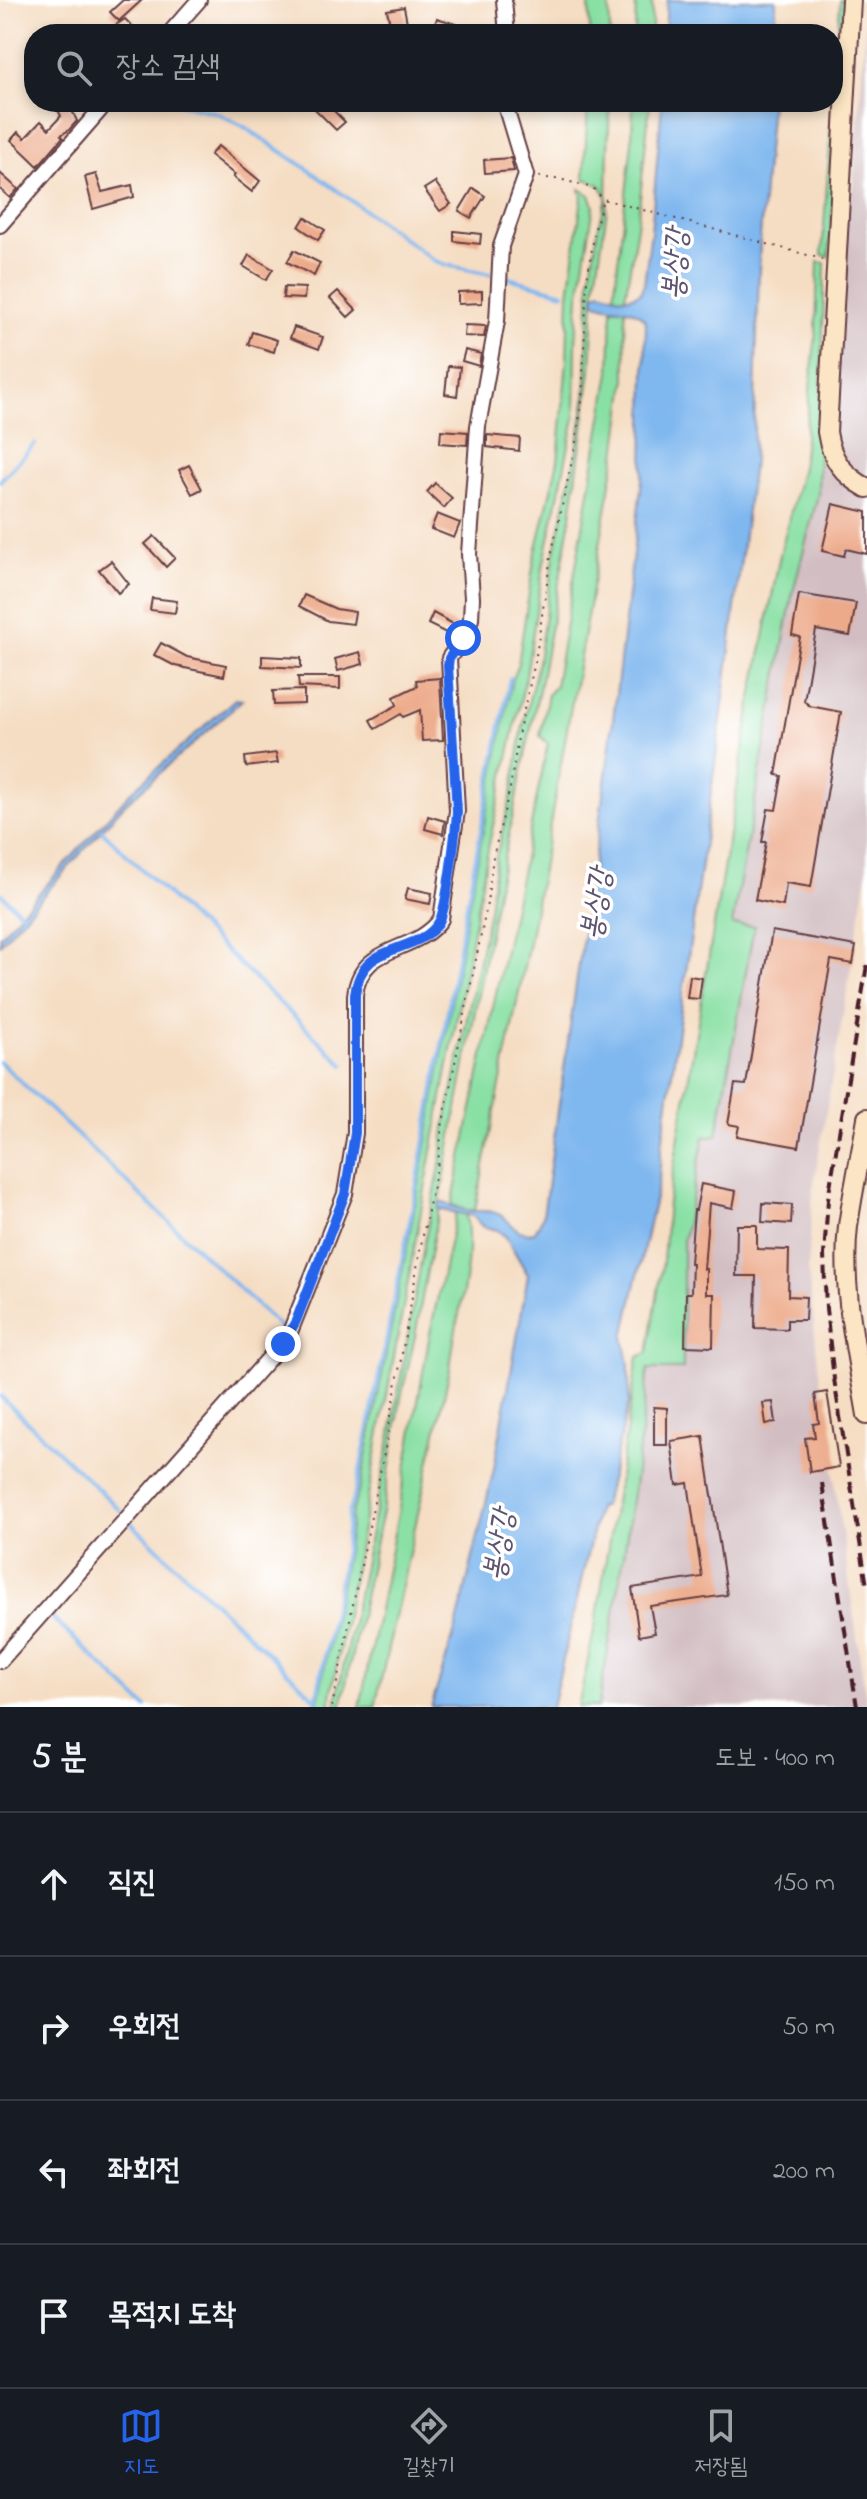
<!DOCTYPE html>
<html lang="ko">
<head>
<meta charset="utf-8">
<style>
	body { margin:0; font-family:"Indie Flower","Poor Story",sans-serif; background:#242831; color:#f1f3f6 }
	.stop { position:absolute; width:24px; height:24px; margin:-18px; border:6px solid #2563eb; border-radius:50%; background:#fff }
	.stop.end { background:#2563eb; border-color:#fff; box-shadow:0 2px 8px #0008 }
	.list { margin:0; padding:0; list-style:none }
	h2 { display:flex; justify-content:space-between; align-items:center; height:104px; margin:0; padding:0 32px; font-size:34px }
	h2 small { font-size:26px; font-weight:400; color:#9ea1a6 }
	.list li { display:grid; grid-template-columns:52px 1fr auto; gap:24px; align-items:center; box-sizing:border-box; height:144px; padding:0 32px; border-top:2px solid #363941 }
	.list b { display:block; font-size:30px; white-space:nowrap }
	.list em { font-size:26px; font-style:normal; color:#9ea1a6 }
	.icon { flex:none; width:44px; height:44px; fill:none; stroke:currentColor; stroke-width:2; stroke-linecap:round; stroke-linejoin:round }
	.map { position:relative; flex:none; width:867px; height:1707px; overflow:hidden }
	.search { position:absolute; background:#171b24; box-shadow:0 4px 12px #0003; left:24px; right:24px; top:24px; height:88px; display:flex; align-items:center; gap:20px; box-sizing:border-box; padding:0 28px; border-radius:32px; color:#9ea1a6; font-size:30px }
	.sheet { height:680px; background:#171b24 }
	nav { display:flex; justify-content:space-around; align-items:center; box-sizing:border-box; height:112px; border-top:2px solid #363941; background:#171b24; font-size:22px; color:#9ea1a6 }
	nav a { display:grid; justify-items:center; gap:4px }
	nav .on { color:#2563eb }
	.map>svg:first-child { display:block }
	.industrial { fill:#d2bec2 }
	.green { fill:#89e0a4; stroke:#6a8068; stroke-width:2 }
	.water { fill:#7fb7ef; stroke:#646b8d; stroke-width:2 }
	.lines { fill:none; stroke-linecap:round; stroke-linejoin:round }
	.stream { stroke:#7fb7ef; stroke-width:4 }
	.building { fill:#edaa8a }
	.minor-casing { stroke:#643c42; stroke-width:18 }
	.secondary-casing { stroke:#643c42; stroke-width:22 }
	.path { stroke:#643c42; stroke-width:2; stroke-dasharray:2 6; stroke-linecap:butt }
	.minor { stroke:#fff; stroke-width:14 }
	.secondary { stroke:#fce5c4; stroke-width:18 }
	.rail { stroke:#4a1f2b; stroke-width:4; stroke-dasharray:12 6; stroke-linecap:butt }
	.route { stroke:#2563eb; stroke-width:10 }
	.labels { text-anchor:middle; dominant-baseline:central; stroke-width:7; stroke-linejoin:round; paint-order:stroke }
	.water-label { font-size:30px; font-style:italic; fill:#5d5470; stroke:#fff }
</style>
</head>
<body>
<div class="map">
<svg width="867" height="1707" viewBox="0 0 867 1707">
	<rect width="100%" height="100%" fill="#fff"/>
	<filter id="ink" filterUnits="userSpaceOnUse"><feTurbulence type="fractalNoise" baseFrequency=".0125" numOctaves="2"/><feDisplacementMap in="SourceGraphic" scale="16" xChannelSelector="R" yChannelSelector="G"/><feConvolveMatrix kernelMatrix="1 2 1 2 8 2 1 2 1" color-interpolation-filters="sRGB"/></filter>
	<filter id="wash" filterUnits="userSpaceOnUse"><feTurbulence type="fractalNoise" baseFrequency=".006" numOctaves="4" result="noise"/><feDisplacementMap in="SourceGraphic" scale="32" xChannelSelector="R" yChannelSelector="G"/><feGaussianBlur stdDeviation="1.8" result="paint"/><feColorMatrix in="noise" values="0 0 0 0 0 0 0 0 0 0 0 0 0 0 0 0 0 1.4 0 .05"/><feComposite in="paint" operator="in"/></filter>
	<g filter="url(#wash)">
		<rect width="100%" height="100%" fill="#f5ddc3"/>
		<path class="industrial" d="M867,9V875L813,1188L808,1269L818,1364L867,1707H598L614,1618L648,1369L792,596L835,404L844,217L853,189Z"/>
		<g class="green">
			<path d="M589,0H609L610,34H590Z"/>
			<path d="M636,0H652V34H635Z"/>
			<path d="M840,0H844L829,257L822,255Z"/>
			<path d="M588,102H610C608,138 607,173 607,209L594,295L591,371L570,524L539,689L498,886L415,1336L401,1398L384,1502L341,1707H335L390,1439L424,1245L441,1162L445,1127L489,910L496,857L513,789L522,731L538,662L554,556L577,448L585,401L590,280L598,229L607,197L600,185L584,178Z"/>
			<path d="M633,102H650L637,227L625,297H614L632,142Z"/>
			<path d="M580,189L590,195L594,205L579,297L576,342L575,418L544,562L526,676L489,844L329,1707H317L347,1552L352,1511L360,1487L417,1196L465,925L512,679L518,664L534,560L558,461L567,360L569,294L582,197Z"/>
			<path d="M818,262L825,263L818,494L792,596L732,925L754,926L717,1135L704,1137L683,1241V1369H648C637,1483 618,1595 598,1707H578L597,1617L638,1357L648,1353L663,1261L668,1202L751,703L780,555L802,467L816,332Z"/>
			<path d="M625,307L626,381L616,455L529,942L475,1210H465L452,1205L548,743L540,736L548,694L555,686L610,372L612,308Z"/>
			<path d="M456,1212L466,1214C475,1266 455,1317 450,1369L375,1707H360L399,1508L430,1333Z"/>
		</g>
		<g class="water">
			<path d="M667,0H776V34H665Z"/>
			<path d="M662,102H771L760,238L753,462L722,713L661,1153L659,1180L624,1337L629,1364V1402L604,1505L598,1508L552,1707H431L456,1628L494,1469L528,1275L506,1237L497,1230L482,1226L473,1216L438,1209L440,1202C448,1204 456,1208 465,1210C477,1213 491,1208 502,1216C514,1225 518,1236 535,1232L543,1216L608,761L643,471L646,322C633,302 613,312 595,302L594,295L601,291C618,295 622,302 640,293L644,284L651,232Z"/>
			<path d="M235,699L242,700L124,805L0,944V936L131,792Z"/>
		</g>
		<g class="lines">
			<g class="stream">
				<path d="M172,102L217,113L243,126L309,170L435,261L446,265L490,274"/>
				<path d="M505,277L564,293"/>
				<path d="M0,481L35,444"/>
				<path d="M101,830L344,1065"/>
				<path d="M0,893L21,913"/>
				<path d="M0,1062L283,1330"/>
				<path d="M0,1396L120,1510"/>
				<path d="M131,1523L315,1698"/>
				<path d="M49,1615L146,1707"/>
				<path d="M315,1707L345,1552L349,1511L357,1486L415,1196L463,925L510,678"/>
			</g>
		</g>
		<g id="blocks">
			<g class="building">
				<path d="M123,0H142L119,21L110,12Z"/>
				<path d="M404,7L409,33L392,34L387,10Z"/>
				<path d="M437,18L481,32L480,34H432Z"/>
				<path d="M125,19L140,34H102Z"/>
				<path d="M54,102H68L77,121L69,130L61,135L63,137L38,166L11,140L18,132L25,138L41,121L49,129L61,116Z"/>
				<path d="M322,102H325L345,122L336,130L315,109Z"/>
				<path d="M218,146L260,181L252,192L233,177L235,175L210,155Z"/>
				<path d="M511,158L514,171L485,173L484,160Z"/>
				<path d="M0,173L18,189L10,198L0,189Z"/>
				<path d="M96,174L102,192L132,185L134,197L93,209L85,177Z"/>
				<path d="M435,182L451,204L440,211L424,189Z"/>
				<path d="M473,188L485,196L471,218L459,211Z"/>
				<path d="M305,217L325,230L318,240L299,227Z"/>
				<path d="M454,231L481,234L480,244L454,241Z"/>
				<path d="M294,250L320,263L314,276L287,262Z"/>
				<path d="M249,255L273,269L266,280L243,266Z"/>
				<path d="M284,287L305,288L304,299L283,298Z"/>
				<path d="M338,291L356,310L348,317L330,298Z"/>
				<path d="M482,291V303L458,304V292Z"/>
				<path d="M465,325L486,326L484,337L464,336Z"/>
				<path d="M294,327L323,337L319,349L290,338Z"/>
				<path d="M252,332L277,340L274,352L248,344Z"/>
				<path d="M465,350L481,354L479,366L462,361Z"/>
				<path d="M448,366L460,367L457,396L445,394Z"/>
				<path d="M441,430L468,432L467,445L440,443Z"/>
				<path d="M487,435L520,438L519,451L487,447Z"/>
				<path d="M189,465L202,489L192,494L179,470Z"/>
				<path d="M435,483L452,498L444,508L427,492Z"/>
				<path d="M833,504L867,512V554L846,549L844,556L822,551Z"/>
				<path d="M437,514L460,523L454,538L431,529Z"/>
				<path d="M154,536L175,558L166,567L145,544Z"/>
				<path d="M111,561L129,584L118,593L99,570Z"/>
				<path d="M799,594L856,603L850,636L816,630L804,701L810,706L841,712L811,887L786,883L783,906L755,900L766,842H762L768,809L776,810L782,776L776,775L800,637L792,635Z"/>
				<path d="M304,595L336,609L355,612L353,624L328,621L299,606Z"/>
				<path d="M152,598L177,601L175,613L150,610Z"/>
				<path d="M433,613L457,626L452,636L428,624Z"/>
				<path d="M161,643L187,657L226,665L224,676L175,666L154,655Z"/>
				<path d="M360,652L363,664L338,671L335,659Z"/>
				<path d="M262,656L301,658V668L262,666Z"/>
				<path d="M298,677H340V689L299,687Z"/>
				<path d="M440,678L443,740L422,741L420,710L403,717L401,714L375,729L370,720L397,705L394,697L417,686L416,680Z"/>
				<path d="M304,690V704L274,705L273,691Z"/>
				<path d="M276,753L278,763L246,767L245,757Z"/>
				<path d="M428,816L445,821L443,834L425,829Z"/>
				<path d="M408,888L432,893L430,904L405,899Z"/>
				<path d="M772,931L856,946L853,964L831,960L799,1147L737,1136L739,1126L728,1124L735,1084L746,1085Z"/>
				<path d="M690,976L702,978L699,999L687,998Z"/>
				<path d="M701,1184L736,1191L733,1208L709,1203L704,1269H706V1294H714L713,1347L685,1346L686,1293H691L692,1263H690L694,1210H696Z"/>
				<path d="M763,1203L792,1205L791,1224L762,1222Z"/>
				<path d="M737,1225H757V1249L789,1250L788,1296L806,1297L805,1320H787V1329L755,1328L756,1276H736Z"/>
				<path d="M827,1392L839,1467L810,1472L805,1438L815,1437L813,1424L819,1423L815,1394Z"/>
				<path d="M773,1402L776,1422L766,1424L763,1403Z"/>
				<path d="M654,1407L667,1408V1445H654Z"/>
				<path d="M703,1436L727,1595L650,1606L655,1633L639,1636L632,1588L702,1577L688,1483L677,1485L671,1441Z"/>
			</g>
		</g>
	</g>
	<g filter="url(#ink)">
		<use href="#blocks" fill-opacity="0" stroke="#643c42" stroke-width="2"/>
		<g class="lines">
			<defs>
				<g id="minor">
					<path d="M504,0L507,34"/>
					<path d="M169,34L199,0"/>
					<path d="M0,225L107,102"/>
					<path d="M0,1661L288,1337L345,1194L355,1133V995C361,942 416,955 441,919L457,811L449,658L463,638L471,619L472,598L469,554L478,426L497,321L501,246L526,175L504,102"/>
				</g>
				<g id="secondary">
					<path d="M851,0L827,432C831,459 843,475 867,488"/>
					<path d="M867,1118C861,1154 853,1190 848,1226C841,1288 857,1354 867,1415"/>
				</g>
			</defs>
			<use href="#minor" class="minor-casing"/>
			<use href="#secondary" class="secondary-casing"/>
			<g class="path">
				<path d="M539,177L563,180L593,188L603,199L822,259"/>
				<path d="M332,1707L387,1439L421,1245L438,1162L442,1127L486,910L493,857L510,788L519,731L535,662L551,556L575,447L582,401L587,280L595,229L603,199"/>
			</g>
			<use href="#minor" class="minor"/>
			<use href="#secondary" class="secondary"/>
			<g class="rail">
				<path d="M867,965L828,1199L824,1255L826,1309L834,1379L867,1586"/>
				<path d="M822,1483L857,1707"/>
			</g>
		</g>
	</g>
	<g class="lines" filter="url(#ink)">
		<path class="route" d="M283,1344L296,1321L345,1194L355,1133V995C361,938 418,957 439,922C447,908 456,830 457,811L448,666L449,658L463,638"/>
	</g>
	<g class="labels">
		<g class="water-label">
			<text transform="translate(677 264) rotate(-86)">봉상강</text>
			<text transform="translate(598 904) rotate(-81)">봉상강</text>
			<text transform="translate(501 1545) rotate(-81)">봉상강</text>
		</g>
	</g>
</svg>
<div class="stop" style="left:463px;top:638px"></div>
<div class="stop end" style="left:283px;top:1344px"></div>
<div class="search"><svg class="icon" aria-label="search" viewBox="0 0 24 24"><circle cx="10" cy="10" r="6"/><path d="M15 15l6 6"/></svg>장소 검색</div>
</div>
<section class="sheet">
<h2>5 분<small>도보 · 400 m</small></h2>
<ul class="list">
<li><svg class="icon" aria-label="ahead" viewBox="0 0 24 24"><path d="M12 20V5M6 11l6-6 6 6"/></svg><div><b>직진</b></div><em>150 m</em></li>
<li><svg class="icon" aria-label="right" viewBox="0 0 24 24"><path d="M7 20v-9h11M14 6l5 5-5 5"/></svg><div><b>우회전</b></div><em>50 m</em></li>
<li><svg class="icon" aria-label="left" viewBox="0 0 24 24"><path d="M17 20v-9H6M10 6l-5 5 5 5"/></svg><div><b>좌회전</b></div><em>200 m</em></li>
<li><svg class="icon" aria-label="arrive" viewBox="0 0 24 24"><path d="M6 21V4h12l-3 4 3 4H6"/></svg><div><b>목적지 도착</b></div></li>
</ul>
</section>
<nav>
<a class="on"><svg class="icon" aria-label="map" viewBox="0 0 24 24"><path d="M3 6l6-2 6 2 6-2v14l-6 2-6-2-6 2zM9 4v14M15 6v14"/></svg>지도</a>
<a><svg class="icon" aria-label="directions" viewBox="0 0 24 24"><path d="M12 3l9 9-9 9-9-9zM9 14v-3h6M13 9l2 2-2 2"/></svg>길찾기</a>
<a><svg class="icon" aria-label="saved" viewBox="0 0 24 24"><path d="M7 4h10v16l-5-4-5 4z"/></svg>저장됨</a>
</nav>
</body>
</html>
